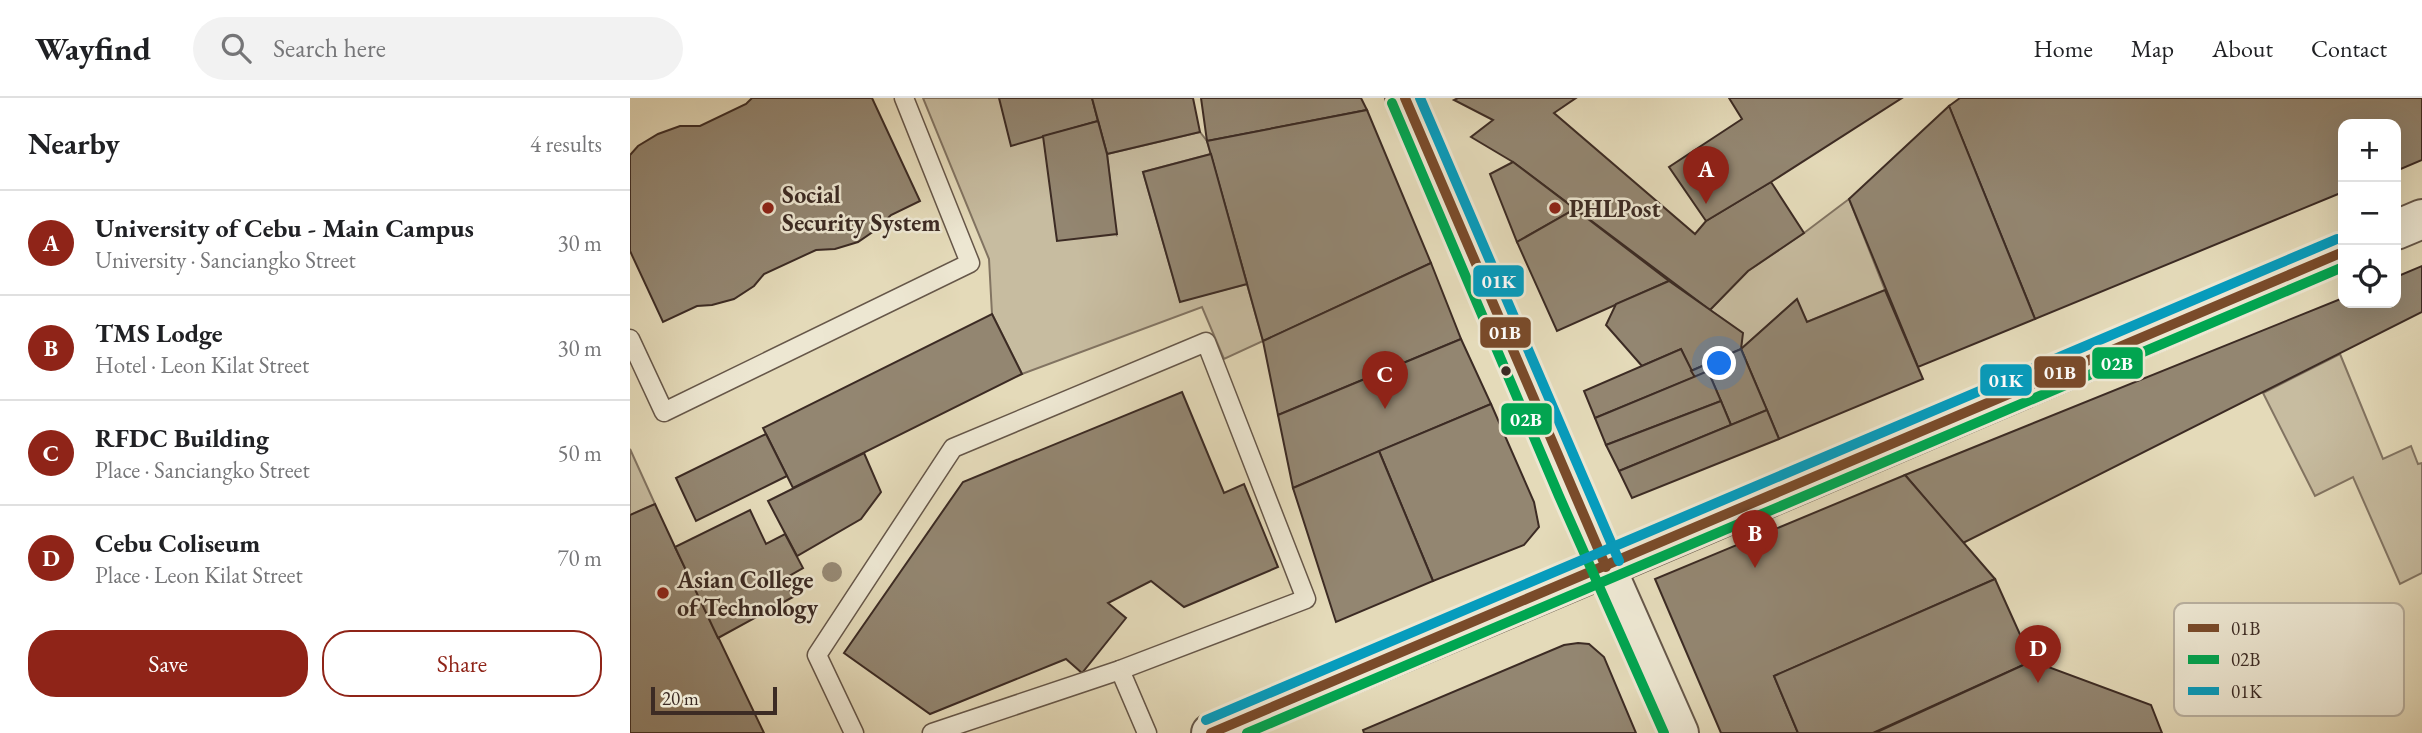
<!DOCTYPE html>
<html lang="en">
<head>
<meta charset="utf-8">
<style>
	body { margin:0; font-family:"EB Garamond",serif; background:#f2f2f2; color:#202124 }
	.controls { position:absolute; right:21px; top:21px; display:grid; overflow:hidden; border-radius:14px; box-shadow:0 7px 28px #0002 }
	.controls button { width:63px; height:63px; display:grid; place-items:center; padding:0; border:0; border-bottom:2px solid #e0e0e0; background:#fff; color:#202124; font:35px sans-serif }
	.scale { position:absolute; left:21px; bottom:18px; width:126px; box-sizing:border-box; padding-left:7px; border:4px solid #3c2b24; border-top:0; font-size:19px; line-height:24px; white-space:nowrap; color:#3c2b24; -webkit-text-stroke:5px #ede7d2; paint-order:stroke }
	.you { position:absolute; left:1090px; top:266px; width:24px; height:24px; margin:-18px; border:5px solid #fff; border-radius:50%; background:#1a73e8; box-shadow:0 0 0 10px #1a73e833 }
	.badge { display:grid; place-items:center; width:46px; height:46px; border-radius:50%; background:#8f2418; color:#fff; font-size:23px; font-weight:700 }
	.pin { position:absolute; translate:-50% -58px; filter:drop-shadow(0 2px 4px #0008) }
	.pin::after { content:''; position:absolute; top:37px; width:24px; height:21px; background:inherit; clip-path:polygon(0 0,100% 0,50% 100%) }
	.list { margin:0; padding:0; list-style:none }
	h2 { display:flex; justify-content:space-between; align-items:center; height:91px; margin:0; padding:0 28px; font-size:30px }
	h2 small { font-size:23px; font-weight:400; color:#757577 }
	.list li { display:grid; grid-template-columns:46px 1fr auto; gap:21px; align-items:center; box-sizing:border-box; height:105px; padding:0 28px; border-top:2px solid #e0e0e0 }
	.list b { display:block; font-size:26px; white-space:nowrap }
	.list p { margin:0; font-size:23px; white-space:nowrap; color:#757577 }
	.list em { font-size:23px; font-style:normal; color:#757577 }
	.actions { display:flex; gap:14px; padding:21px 28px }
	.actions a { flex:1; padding:16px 0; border:2px solid #8f2418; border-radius:28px; text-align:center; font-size:24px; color:#8f2418 }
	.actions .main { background:#8f2418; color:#fff }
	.icon { flex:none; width:38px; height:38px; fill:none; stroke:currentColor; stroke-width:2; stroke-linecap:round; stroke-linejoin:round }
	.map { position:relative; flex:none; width:1792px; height:635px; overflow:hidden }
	header { display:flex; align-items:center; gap:42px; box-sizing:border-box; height:98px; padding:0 35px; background:#fff; border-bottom:2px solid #e0e0e0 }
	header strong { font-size:33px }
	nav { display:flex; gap:38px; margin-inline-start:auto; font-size:24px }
	.search { width:490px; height:63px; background:#f2f2f2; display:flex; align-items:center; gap:18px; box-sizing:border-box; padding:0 24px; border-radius:38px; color:#757577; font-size:26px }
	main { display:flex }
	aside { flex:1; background:#fff }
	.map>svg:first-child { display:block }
	.green { fill:#c7bca0; stroke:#827462; stroke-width:2 }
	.building { fill:#938671; stroke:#3c2b24; stroke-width:2 }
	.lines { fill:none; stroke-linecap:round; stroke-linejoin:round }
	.service-casing { stroke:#665749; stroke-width:21 }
	.tertiary-casing { stroke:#665749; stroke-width:42 }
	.service { stroke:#ede7d2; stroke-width:18 }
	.tertiary { stroke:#ede7d2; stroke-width:38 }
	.bus-1-casing { stroke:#ede7d2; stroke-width:16 }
	.bus-2-casing { stroke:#ede7d2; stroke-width:16 }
	.bus-3-casing { stroke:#ede7d2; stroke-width:16 }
	.bus-1 { stroke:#7a4b2a; stroke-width:10 }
	.bus-2 { stroke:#00a651; stroke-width:10 }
	.bus-3 { stroke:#069cbd; stroke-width:10 }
	.tree { fill:#978a75 }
	.poi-dot { fill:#8f2418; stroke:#ede7d2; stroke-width:2.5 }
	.bus-dot { fill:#3c2b24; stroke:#ede7d2; stroke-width:2.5 }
	.labels { text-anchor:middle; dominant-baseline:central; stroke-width:5; stroke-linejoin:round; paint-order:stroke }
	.poi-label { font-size:24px; font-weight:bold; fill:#3c2b24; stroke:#ede7d2; text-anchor:start }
	.key { fill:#ede7d2; stroke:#b8af9e; stroke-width:2 }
	.key-label { font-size:19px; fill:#3c2b24 }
	.line-badge { stroke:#ede7d2; stroke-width:2.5 }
	.badge-label { font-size:19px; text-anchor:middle; font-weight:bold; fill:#fff }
</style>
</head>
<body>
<header>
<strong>Wayfind</strong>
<div class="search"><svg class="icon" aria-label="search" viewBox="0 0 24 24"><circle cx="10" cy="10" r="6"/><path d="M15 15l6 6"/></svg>Search here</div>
<nav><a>Home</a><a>Map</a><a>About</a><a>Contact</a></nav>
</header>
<main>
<aside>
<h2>Nearby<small>4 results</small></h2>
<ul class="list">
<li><span class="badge">A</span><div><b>University of Cebu - Main Campus</b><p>University · Sanciangko Street</p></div><em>30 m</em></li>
<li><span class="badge">B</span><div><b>TMS Lodge</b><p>Hotel · Leon Kilat Street</p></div><em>30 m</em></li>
<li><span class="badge">C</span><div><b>RFDC Building</b><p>Place · Sanciangko Street</p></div><em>50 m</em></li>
<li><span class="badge">D</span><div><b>Cebu Coliseum</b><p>Place · Leon Kilat Street</p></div><em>70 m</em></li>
</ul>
<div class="actions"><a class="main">Save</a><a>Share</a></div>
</aside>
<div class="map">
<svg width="1792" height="635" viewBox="0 0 1792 635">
	<rect width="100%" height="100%" fill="#e4dab9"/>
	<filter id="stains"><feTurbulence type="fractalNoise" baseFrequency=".00286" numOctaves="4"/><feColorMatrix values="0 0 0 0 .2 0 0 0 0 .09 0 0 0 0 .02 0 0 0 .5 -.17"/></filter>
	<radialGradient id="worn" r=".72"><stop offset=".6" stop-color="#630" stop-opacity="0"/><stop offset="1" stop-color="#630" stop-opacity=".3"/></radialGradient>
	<g class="green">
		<path d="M293,0H369L413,38L486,136L477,56L570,34L577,43L581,56L513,74L550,203L617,186L633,243L594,261L572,209L392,276L362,216L359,161Z"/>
		<path d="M1219,101L1255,192L1177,224L1166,202L1111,251L1112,235L1080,212L1118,173L1174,135Z"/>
		<path d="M1710,256L1753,361L1781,348L1788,366L1792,365V475L1770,486L1723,379L1685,398L1633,295Z"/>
		<path d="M0,351L25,406L0,417Z"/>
	</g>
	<g class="building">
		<path d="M122,0H242L290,103L261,117L247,131L228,144L205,151L186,152L134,176L124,188L104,201L82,207L67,208L33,224L0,153V57L8,48L28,36L50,28H70L116,6Z"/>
		<path d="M369,0H462L468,23L381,48Z"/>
		<path d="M462,0H563L570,34L477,56Z"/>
		<path d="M571,0H731L737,12L577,43Z"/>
		<path d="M828,0H946L924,15L1065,136L1076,123L1141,84L1174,135L1118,173L1080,212L883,64L841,39L863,22L824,2Z"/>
		<path d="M1099,0H1272L1141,84L1076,123L1039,69L1112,21Z"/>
		<path d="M1330,0H1792V62L1766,73V26H1713V94L1405,221L1319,8Z"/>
		<path d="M1319,8L1405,221L1288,269L1219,101Z"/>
		<path d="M737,12L801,165L633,243L577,43Z"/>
		<path d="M468,23L477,56L487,136L427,143L413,38Z"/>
		<path d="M581,56L617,186L550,204L513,74Z"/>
		<path d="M883,64L945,111L887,144L860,76Z"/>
		<path d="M945,111L1039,183L927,233L887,144Z"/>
		<path d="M801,165L831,241L648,317L633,243Z"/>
		<path d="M1792,168V214L1333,445L1275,377L1713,200V205H1766V179Z"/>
		<path d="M1039,183L1113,235L1111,251L1061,273L1051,251L1012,268L976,227L986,206Z"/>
		<path d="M1255,192L1293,281L1149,341L1111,251L1167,201L1177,224Z"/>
		<path d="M362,216L392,276L163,390L133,330Z"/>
		<path d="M831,241L861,306L663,390L648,317Z"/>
		<path d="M1051,251L1065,279L965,320L954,293Z"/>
		<path d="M1111,251L1137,312L1101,327L1078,273L1065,279L1061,273Z"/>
		<path d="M1078,273L1091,303L976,347L965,320Z"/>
		<path d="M552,294L594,395L614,386L648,469L554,509L521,483L478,505L496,520L452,575L436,561L300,616L214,555L333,384Z"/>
		<path d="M1091,303L1101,327L989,373L976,347Z"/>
		<path d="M861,306L904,404L909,429L894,447L803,483L749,353Z"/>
		<path d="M1137,312L1149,341L1002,400L989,373Z"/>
		<path d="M136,336L157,378L66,423L46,380Z"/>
		<path d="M749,353L803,483L706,524L663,390Z"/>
		<path d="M234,355L251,394L231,421L167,458L138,403Z"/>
		<path d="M1275,377L1365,481L1144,578L1168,635H1091L1025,481Z"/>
		<path d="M25,406L45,449L134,635H0V417Z"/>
		<path d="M120,412L136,446L155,436L173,470L154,481L163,499L88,540L45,449Z"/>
		<path d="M1365,481L1402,563L1243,635H1168L1144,578Z"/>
		<path d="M948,545L959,546L974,559L1006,635H734L733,632L934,547Z"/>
		<path d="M1402,563L1521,607L1532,635H1245Z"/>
	</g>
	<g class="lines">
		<defs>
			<g id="service">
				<path d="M0,241L34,314L340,165L274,0"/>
				<path d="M490,572L517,635"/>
				<path d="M224,635L187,557L323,350L576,244L676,501L490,572L302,635"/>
			</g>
			<g id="tertiary">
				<path d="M775,0L942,393L1049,635"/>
				<path d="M1766,132L1792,121"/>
				<path d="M581,635L976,469L1713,154"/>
			</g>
		</defs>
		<use href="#service" class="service-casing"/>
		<use href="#tertiary" class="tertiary-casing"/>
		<use href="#service" class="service"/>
		<use href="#tertiary" class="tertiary"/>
		<defs>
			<g id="bus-1">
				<path d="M775,0L976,469"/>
				<path d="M581,635L1713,154"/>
			</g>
			<g id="bus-2">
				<path d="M762,5L929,398L1034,635"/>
				<path d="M617,635L1713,169"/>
			</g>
			<g id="bus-3">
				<path d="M790,0L989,463"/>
				<path d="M576,622L1707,141"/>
			</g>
		</defs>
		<use href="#bus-1" class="bus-1-casing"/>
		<use href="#bus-2" class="bus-2-casing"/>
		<use href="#bus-3" class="bus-3-casing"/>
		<use href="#bus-1" class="bus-1"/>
		<use href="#bus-2" class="bus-2"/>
		<use href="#bus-3" class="bus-3"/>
	</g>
	<circle class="tree" cx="202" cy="474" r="10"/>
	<g class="poi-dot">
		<circle cx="138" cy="110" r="7"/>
		<circle cx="925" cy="110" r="7"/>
		<circle cx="33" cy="495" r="7"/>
	</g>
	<circle class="bus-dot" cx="876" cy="273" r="6"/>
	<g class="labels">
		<g class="poi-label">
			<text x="152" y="96">Social<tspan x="152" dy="28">Security System</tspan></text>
			<text x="939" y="110">PHLPost</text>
			<text x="47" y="481">Asian College<tspan x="47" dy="28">of Technology</tspan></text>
		</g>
	</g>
	<rect x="1544" y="505" width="230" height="113" rx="10" class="key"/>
	<rect x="1558" y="526" width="31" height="8" fill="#7a4b2a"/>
	<rect x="1558" y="557" width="31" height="9" fill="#00a651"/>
	<rect x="1558" y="589" width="31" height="8" fill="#069cbd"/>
	<g class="key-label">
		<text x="1601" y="537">01B</text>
		<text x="1601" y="568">02B</text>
		<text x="1601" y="600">01K</text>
	</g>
	<g class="line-badge">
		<rect x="842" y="166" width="53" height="34" rx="7" fill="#069cbd"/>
		<rect x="849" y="218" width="53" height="33" rx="7" fill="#7a4b2a"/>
		<rect x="1461" y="248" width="53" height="34" rx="7" fill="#00a651"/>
		<rect x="1403" y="257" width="54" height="34" rx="7" fill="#7a4b2a"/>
		<rect x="1349" y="265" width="54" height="34" rx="7" fill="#069cbd"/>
		<rect x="870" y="304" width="53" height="34" rx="7" fill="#00a651"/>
	</g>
	<g class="badge-label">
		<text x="869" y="190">01K</text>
		<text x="875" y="241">01B</text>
		<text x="1487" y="272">02B</text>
		<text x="1430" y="281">01B</text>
		<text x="1376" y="289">01K</text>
		<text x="896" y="328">02B</text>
	</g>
	<rect width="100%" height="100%" filter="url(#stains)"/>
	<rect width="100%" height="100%" fill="url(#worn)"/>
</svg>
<div class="controls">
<button>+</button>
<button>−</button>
<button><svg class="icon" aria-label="locate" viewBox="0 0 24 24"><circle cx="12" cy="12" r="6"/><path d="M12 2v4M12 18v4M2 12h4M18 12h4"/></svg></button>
</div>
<div class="scale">20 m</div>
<div class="you"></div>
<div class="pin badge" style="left:1076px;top:106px">A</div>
<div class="pin badge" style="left:1125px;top:470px">B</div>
<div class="pin badge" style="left:755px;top:311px">C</div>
<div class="pin badge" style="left:1408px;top:585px">D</div>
</div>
</main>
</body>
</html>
